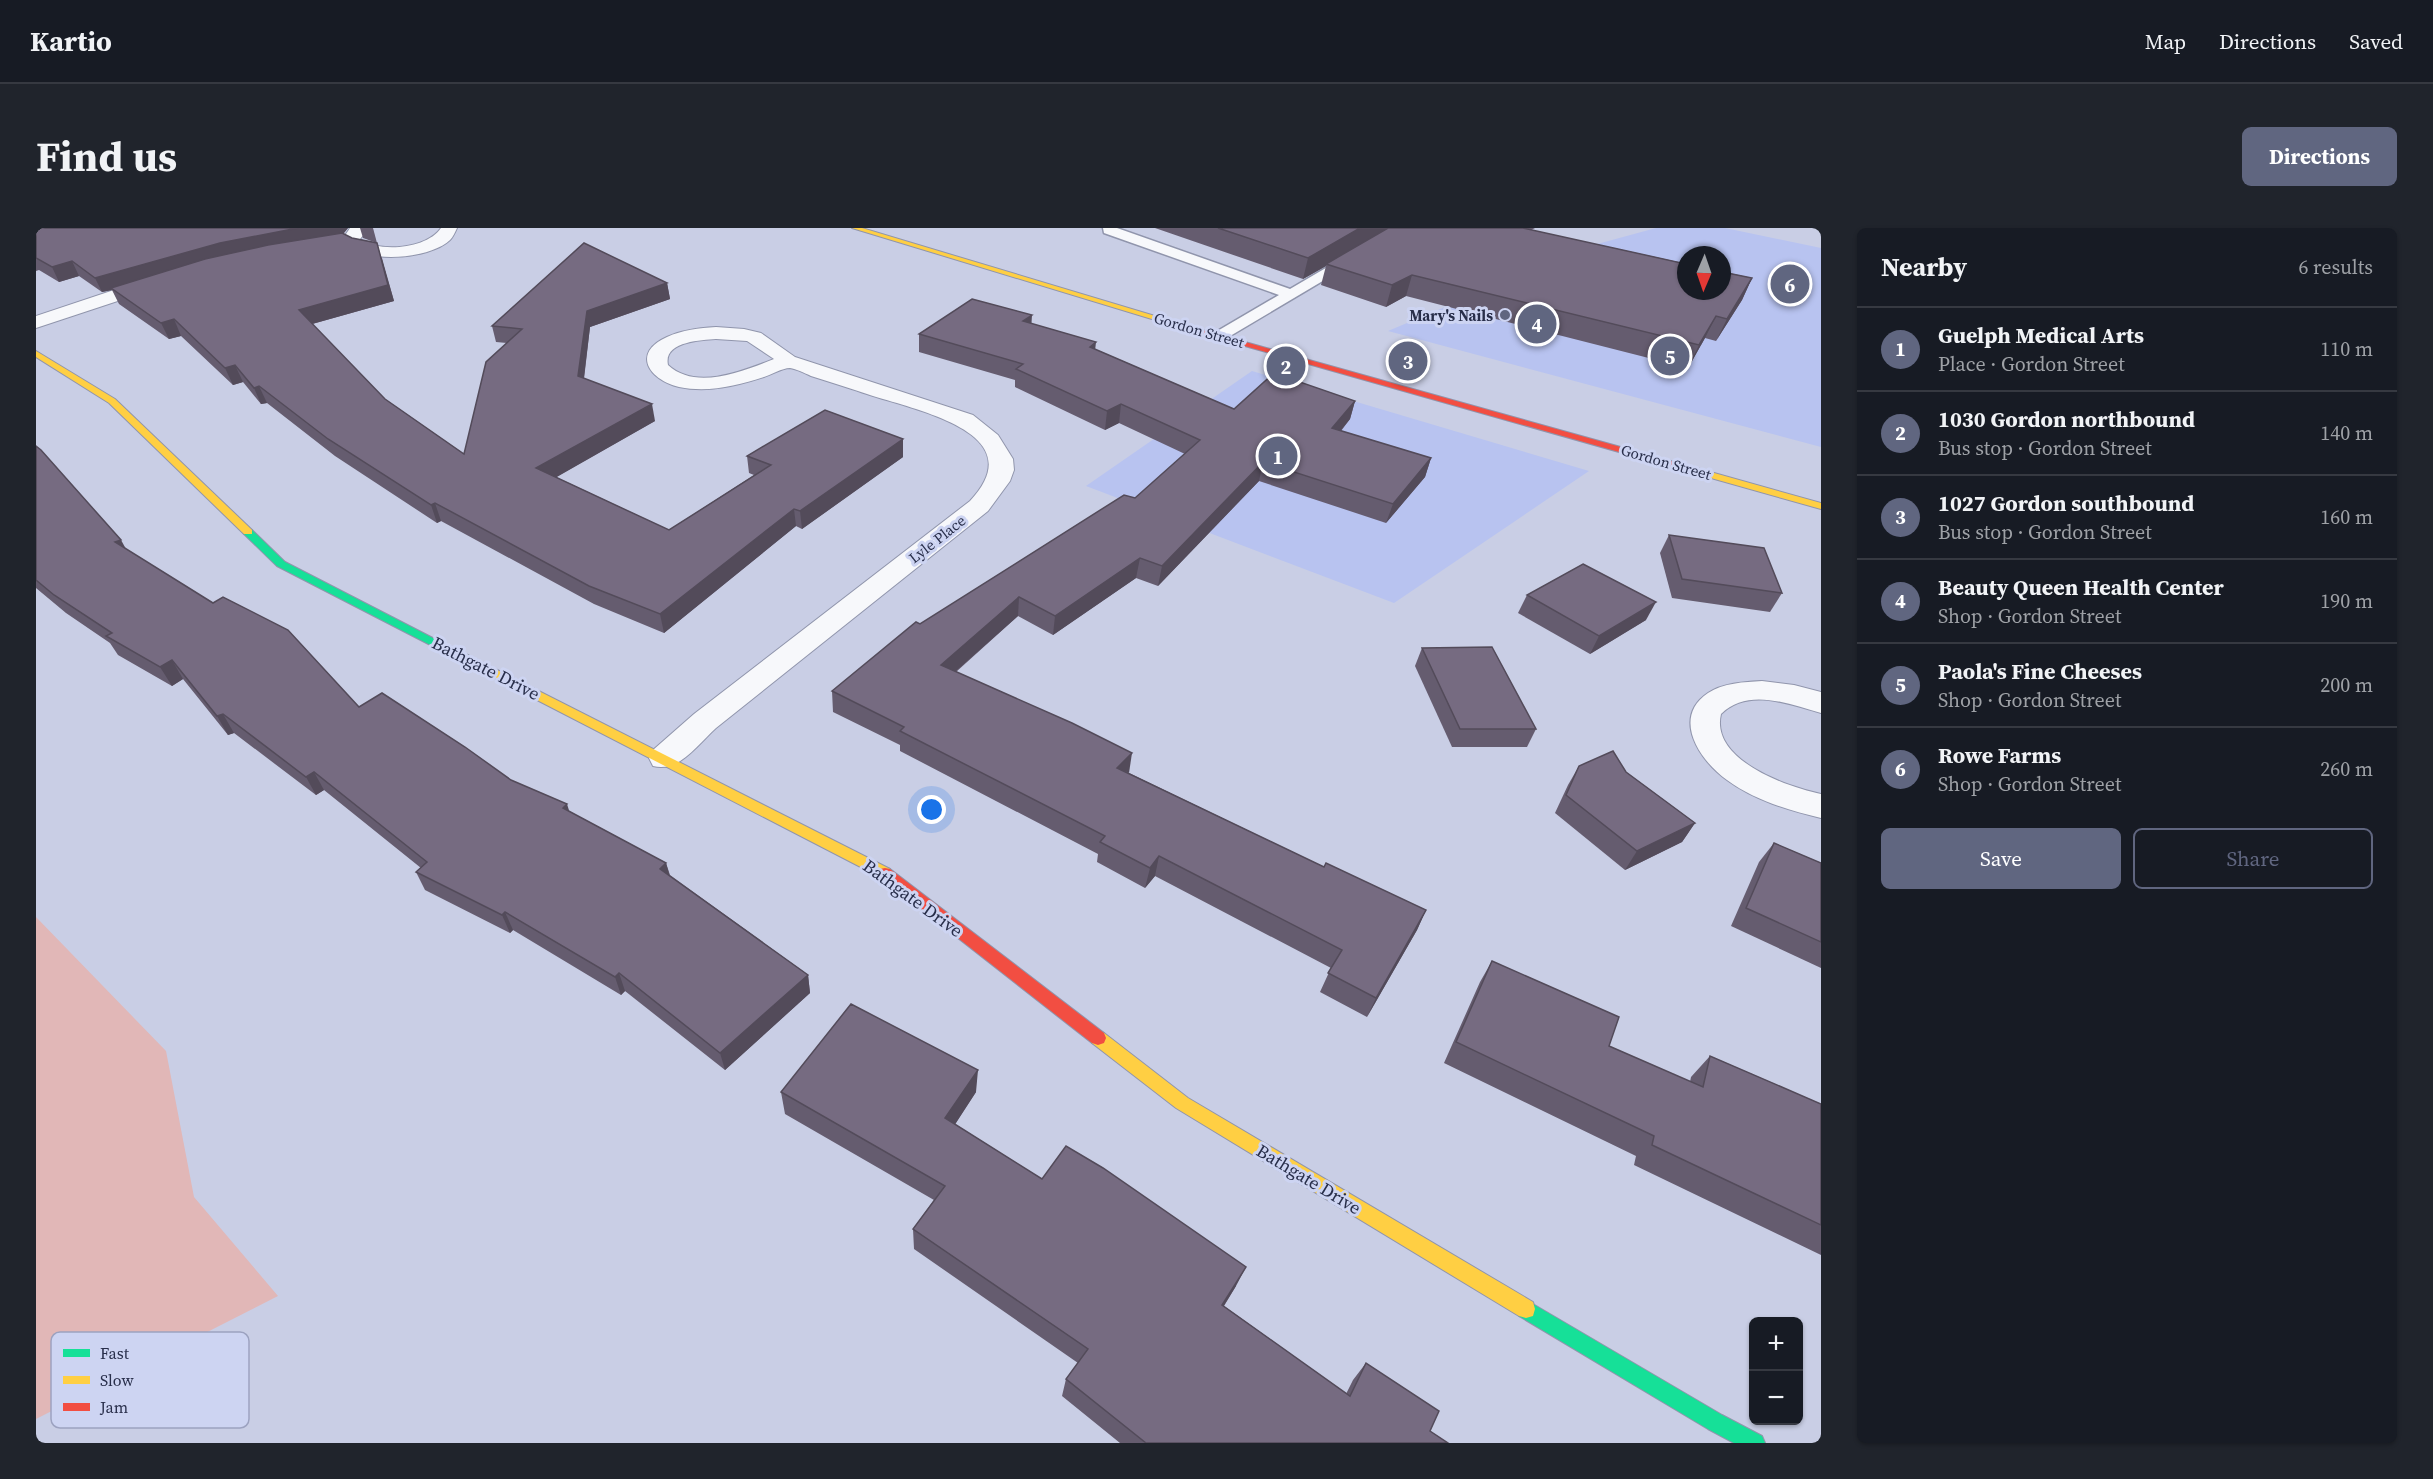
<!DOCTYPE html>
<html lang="en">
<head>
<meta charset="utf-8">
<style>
	body { margin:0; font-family:"Source Serif 4",serif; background:#20242c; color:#f1f3f6 }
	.controls { position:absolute; right:18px; bottom:18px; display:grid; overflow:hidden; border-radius:9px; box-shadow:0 2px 4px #0004 }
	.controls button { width:54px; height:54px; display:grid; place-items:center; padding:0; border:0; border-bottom:2px solid #363941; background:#171b24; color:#f1f3f6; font:30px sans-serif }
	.compass { position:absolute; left:1641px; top:18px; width:54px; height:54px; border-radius:50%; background:#171b24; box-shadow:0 2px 4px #0004; rotate:182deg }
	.you { position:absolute; left:896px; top:582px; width:21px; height:21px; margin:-15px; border:4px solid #fff; border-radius:50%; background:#1a73e8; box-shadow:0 0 0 9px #1a73e833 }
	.badge { display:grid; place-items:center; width:39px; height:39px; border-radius:50%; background:#606680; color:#fff; font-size:20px; font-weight:700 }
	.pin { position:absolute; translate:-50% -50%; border:3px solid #fff; box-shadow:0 2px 6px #0006 }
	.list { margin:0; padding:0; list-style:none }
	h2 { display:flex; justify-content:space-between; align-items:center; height:78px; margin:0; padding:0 24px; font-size:26px }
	h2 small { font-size:20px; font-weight:400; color:#9ea1a6 }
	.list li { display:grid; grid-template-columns:39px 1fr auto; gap:18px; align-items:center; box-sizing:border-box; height:84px; padding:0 24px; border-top:2px solid #363941 }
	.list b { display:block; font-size:22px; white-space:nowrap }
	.list p { margin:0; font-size:20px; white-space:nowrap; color:#9ea1a6 }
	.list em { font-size:20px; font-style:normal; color:#9ea1a6 }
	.actions { display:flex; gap:12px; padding:18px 24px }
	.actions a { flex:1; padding:14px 0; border:2px solid #606680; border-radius:9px; text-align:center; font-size:21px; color:#606680 }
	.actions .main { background:#606680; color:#fff }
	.map { position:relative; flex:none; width:1785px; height:1215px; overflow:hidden; border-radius:9px }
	header { display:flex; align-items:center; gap:36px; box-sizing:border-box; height:84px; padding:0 30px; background:#171b24; border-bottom:2px solid #363941 }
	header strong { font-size:28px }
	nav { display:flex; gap:33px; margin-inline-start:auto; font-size:21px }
	.intro { display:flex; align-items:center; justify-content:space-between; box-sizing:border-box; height:144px; padding:0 36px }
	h1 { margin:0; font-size:42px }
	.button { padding:15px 27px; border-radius:9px; background:#606680; color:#fff; font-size:21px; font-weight:700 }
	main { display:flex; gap:36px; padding:0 36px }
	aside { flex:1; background:#171b24; border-radius:9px; box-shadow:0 2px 4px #0004 }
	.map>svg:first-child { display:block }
	.built { fill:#b8c3f0; fill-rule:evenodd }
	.green { fill:#e1b7b7 }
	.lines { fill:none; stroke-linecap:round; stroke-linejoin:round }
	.lane-casing { stroke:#9095ac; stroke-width:3 }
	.street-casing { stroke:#9095ac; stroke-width:2 }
	.fast-casing { stroke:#9095ac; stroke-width:2 }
	.slow-casing { stroke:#9095ac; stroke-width:2 }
	.jam-casing { stroke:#9095ac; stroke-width:2 }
	.lane { fill:#f7f8fb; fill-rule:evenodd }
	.street { fill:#f7f8fb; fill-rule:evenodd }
	.fast { fill:#16e098; fill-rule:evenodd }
	.slow { fill:#ffcf43; fill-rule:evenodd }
	.jam { fill:#f24e42; fill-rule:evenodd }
	.wall { fill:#655c6f }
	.shaded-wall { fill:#534b5a }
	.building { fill:#766b81; stroke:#534b5a; stroke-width:1.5 }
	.poi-dot { fill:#606680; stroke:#cdd4f2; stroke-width:2 }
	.labels { text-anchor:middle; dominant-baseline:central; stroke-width:6; stroke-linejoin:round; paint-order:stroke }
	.far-poi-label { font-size:15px; font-weight:bold; fill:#282e4a; stroke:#cdd4f2; text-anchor:end }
	.far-street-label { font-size:15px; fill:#282e4a; stroke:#cdd4f2 }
	.street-label { font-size:18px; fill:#282e4a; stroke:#cdd4f2 }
	.key { fill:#cdd4f2; stroke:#9ca2c0; stroke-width:1.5 }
	.key-label { font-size:16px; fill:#282e4a }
</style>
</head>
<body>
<header>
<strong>Kartio</strong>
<nav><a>Map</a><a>Directions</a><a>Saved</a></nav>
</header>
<div class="intro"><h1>Find us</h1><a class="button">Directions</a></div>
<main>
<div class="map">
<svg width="1785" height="1215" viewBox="0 0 1785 1215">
	<rect width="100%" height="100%" fill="#c9cee5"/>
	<g class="built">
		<path d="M1620,0H1689L1785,20V219L1352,103L1554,18ZM1650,27H1686V63H1650Z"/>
		<path d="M1216,143L1553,243L1358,375L1050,258Z"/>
	</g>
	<path class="green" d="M0,689L130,823L158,969L242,1068L0,1191Z"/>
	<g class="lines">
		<defs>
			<path id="lane" d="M1067,0H1081L1254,61L1358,0H1376L1184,114L1178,113L1175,109L1178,105L1243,67L1068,5Z"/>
			<g id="street">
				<path d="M314,0H333L324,11C343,25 391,21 405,0H421C419,4 417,9 414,12C393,32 324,37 306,12Z"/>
				<path d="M120,48L127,50L129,54L127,58L0,100V88Z"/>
				<path d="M680,99L708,101L725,105L759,129L937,187L962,207L977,231L978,242L974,253L952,283L680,500C662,516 643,545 617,538L613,530L617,522L658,486L934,273C999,204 878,182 831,166C813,160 794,154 775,148C769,145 760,141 754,140C746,140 735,147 728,149C700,158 672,165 643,159C613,152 595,125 631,109C646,102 663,100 680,99ZM680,111L711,113L738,131C707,143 660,163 632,137C627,114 664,112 680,111Z"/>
				<path d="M1726,453L1758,457L1785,464V485C1753,476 1712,459 1685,486C1674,532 1751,559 1785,566V590C1752,582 1718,572 1691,552C1664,533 1635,490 1672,465C1687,455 1708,454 1726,453Z"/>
			</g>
			<g id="fast">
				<path d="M212,301L216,302L249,334L420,422L414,426L410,425L241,338L208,306L207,304Z"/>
				<path d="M1490,1072L1686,1187L1726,1208L1729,1215H1698L1672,1201L1483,1088L1481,1081L1483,1074Z"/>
			</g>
			<g id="slow">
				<path d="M816,0H826L1159,100L1152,102Z"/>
				<path d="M0,123L79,171L216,302V306H208L73,175L0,129Z"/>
				<path d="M1639,234L1785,275V281L1636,239L1634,237Z"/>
				<path d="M414,418L854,641L856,645L854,649H844L410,425V419Z"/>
				<path d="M1062,803L1068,805L1152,870L1497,1074L1499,1081L1497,1088L1490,1090L1483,1088L1140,880L1056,815L1054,810L1056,805Z"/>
			</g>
			<g id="jam">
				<path d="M1152,98L1642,235L1644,237L1636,239L1152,102Z"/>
				<path d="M849,640L854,641L1068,805L1070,810L1068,815L1062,817L1056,815L844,649L842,645L844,641Z"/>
			</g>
		</defs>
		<use href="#lane" class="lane-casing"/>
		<use href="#street" class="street-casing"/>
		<use href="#fast" class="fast-casing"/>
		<use href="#slow" class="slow-casing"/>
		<use href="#jam" class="jam-casing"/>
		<use href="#lane" class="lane"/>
		<use href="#street" class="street"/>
		<use href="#fast" class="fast"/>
		<use href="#slow" class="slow"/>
		<use href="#jam" class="jam"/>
	</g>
	<g class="wall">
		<path d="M0,0H312L307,6L346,30L358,73L276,96L349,171L428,226L471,115L460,114L456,98L631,55L634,71L554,99L548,151L619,193L520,249L633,302L718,247L713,245L711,228L867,211V229L766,301L760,298L628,405L558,376L405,293L401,295L299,228L231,175L225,176L207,154L197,157L145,108L133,111L83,76L76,62L66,64L43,48L23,54L3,42L0,43Z"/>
		<path d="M324,0H337L341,15L327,10Z"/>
		<path d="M1119,0H1499L1495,2L1716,50L1706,72L1680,113L1669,110L1652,140L1370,68L1350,79L1285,57L1290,38L1267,51Z"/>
		<path d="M995,96L1059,121L1198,181L1319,173L1314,191L1305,203L1395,230L1389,249L1350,295L1223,253L1122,358L1100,350L1017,407L982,388L920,444L1093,545L1288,639L1390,682L1381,702L1331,789L1284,764L1295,740L1119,648L1109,660L1061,634L1062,626L864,523V517L797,484L796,463L884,396L1099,270L1149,226L1083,195L1069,202L979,159V152L883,124V106Z"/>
		<path d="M0,218L90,321L323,479L475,552L630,635L634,647L772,747L774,765L689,842L589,763L585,767L477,702L474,705L389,662L380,644L385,640L288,562L280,567L198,505L192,507L147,451L136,458L82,427L74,415L30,385L0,360Z"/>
		<path d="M1633,307L1746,365L1734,384L1636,370L1624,325Z"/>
		<path d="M1491,367L1610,392L1554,426L1482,385Z"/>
		<path d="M1386,420L1500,501L1491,519H1416L1379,438Z"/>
		<path d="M1543,538L1590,544L1659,595L1646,614L1589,642L1519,585L1532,557Z"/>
		<path d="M1738,615L1785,635V740L1695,698L1723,634Z"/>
		<path d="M1456,733L1573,818L1654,854L1655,849L1674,828L1785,876V1027L1598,937L1600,928L1408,835L1444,754Z"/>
		<path d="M745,864H940L919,896L1006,951L1200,1058L1188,1078L1310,1166L1317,1152L1330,1135L1394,1203L1412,1215H1084L1026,1168L1030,1151L1042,1135L878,1021L877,1001L898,972L749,886Z"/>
	</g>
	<g class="shaded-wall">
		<path d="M262,0H312L307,6L75,60L76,62L66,64L59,50L184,15Z"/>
		<path d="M1324,0H1354L1290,36V38L1267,51L1272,30Z"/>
		<path d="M341,15L358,73L269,98L263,82Z"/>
		<path d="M36,33L43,48L23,54L16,39Z"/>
		<path d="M1376,47L1370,68L1350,79L1356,57Z"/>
		<path d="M1716,50L1706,72L1680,113L1691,91Z"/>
		<path d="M631,55L634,71L554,99L546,165L542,148L551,83Z"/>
		<path d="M996,87L995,104L987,93Z"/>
		<path d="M1680,88L1669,110L1652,140L1663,117Z"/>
		<path d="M138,91L145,108L133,111L125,95Z"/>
		<path d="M1060,114L1058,132L1054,119Z"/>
		<path d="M199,137L207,154L197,157L189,140Z"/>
		<path d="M223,158L231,175L225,176L218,160Z"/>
		<path d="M1319,173L1314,191L1291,219L1296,200Z"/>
		<path d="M616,176L619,193L505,258L500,240Z"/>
		<path d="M1085,176L1083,195L1069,202L1071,183Z"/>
		<path d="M867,211V229L766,301L764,283Z"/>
		<path d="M1395,230L1389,249L1350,295L1357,276Z"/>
		<path d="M1227,234L1223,253L1122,358L1126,338Z"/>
		<path d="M399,275L405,293L401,295L395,277Z"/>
		<path d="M758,281L760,298L628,405L624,386Z"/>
		<path d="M85,312L95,330L79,314Z"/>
		<path d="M1104,330L1100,350L1017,407L1019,388Z"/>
		<path d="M983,369L982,388L904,457L905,437Z"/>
		<path d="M1620,374L1610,392L1554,426L1563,408Z"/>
		<path d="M136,432L147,451L136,458L124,439Z"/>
		<path d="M187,486L198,505L192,507L181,488Z"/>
		<path d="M1096,525L1093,545L1081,540Z"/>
		<path d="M278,544L288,562L280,567L270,549Z"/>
		<path d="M531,576L537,595L527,580Z"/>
		<path d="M1659,595L1646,614L1589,642L1601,623Z"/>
		<path d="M1123,628L1119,648L1109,660L1114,640Z"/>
		<path d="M630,635L635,653L624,641Z"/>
		<path d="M1390,682L1381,702L1331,789L1340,770Z"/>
		<path d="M469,684L477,702L474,705L466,687Z"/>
		<path d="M583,745L589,763L585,767L579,749Z"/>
		<path d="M772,747L774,765L689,842L684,825Z"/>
		<path d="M942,842L940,864L909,912V890Z"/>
		<path d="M1210,1039L1200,1058L1177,1095L1186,1077Z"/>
	</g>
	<g class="building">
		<path d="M0,0H262L184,15L59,50L36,33L16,39L0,30Z"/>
		<path d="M1182,0H1324L1272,30Z"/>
		<path d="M1352,0H1487L1650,36V63H1686V44L1716,50L1691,91L1680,88L1663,117L1376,47L1356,57L1290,36Z"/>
		<path d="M306,5L316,10L341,15L352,57L263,82L349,171L428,226L450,134L486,101L456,98L548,15L631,55L551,83L542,148L616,176L500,240L633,302L735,237L711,228L789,182L867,211L764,283L758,281L624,386L553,358L399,275L395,277L292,211L223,158L218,160L199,137L189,140L138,91L125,95L75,60L169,31L232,17Z"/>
		<path d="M936,71L996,87L987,93L1060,114L1054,119L1198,181L1238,145L1319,173L1296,200L1395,230L1357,276L1227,234L1126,338L1104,330L1019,388L983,369L905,437L1036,495L1096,525L1081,540L1288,639L1290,635L1390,682L1340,770L1292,745L1306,722L1123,628L1114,640L1064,614L1069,608L864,503L868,499L796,463L880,394L884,396L1088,267L1099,270L1164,212L1085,176L1071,183L980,141L987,136L883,106Z"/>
		<path d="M0,218L5,222L85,312L79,314L177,375L187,369L252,402L323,479L346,465L429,519L475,552L531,576L527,580L630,635L624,641L772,747L684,825L583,745L579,749L469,684L466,687L380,644L391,634L278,544L270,549L187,486L181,488L136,432L124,439L70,408L76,405L18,367L0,352Z"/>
		<path d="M1633,307L1728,320L1746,365L1646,351Z"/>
		<path d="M1547,336L1620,374L1563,408L1491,367Z"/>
		<path d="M1456,419L1500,501H1424L1386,420Z"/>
		<path d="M1577,523L1590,544L1659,595L1601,623L1530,567L1543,538Z"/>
		<path d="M1738,615L1785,635V714L1710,680Z"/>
		<path d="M1456,733L1583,789L1573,818L1667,859L1674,828L1785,876V997L1616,917L1618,908L1420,814Z"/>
		<path d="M815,776L942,842L909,890L1006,951L1030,918L1067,940L1210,1039L1186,1077L1314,1168L1330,1135L1403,1183L1394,1203L1412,1215H1110L1030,1151L1052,1121L877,1001L909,958L745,864Z"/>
	</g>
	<circle class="poi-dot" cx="1469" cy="87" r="6"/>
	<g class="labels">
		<g class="far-poi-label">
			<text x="1457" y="87">Mary's Nails</text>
		</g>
		<g class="far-street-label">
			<text transform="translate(1163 102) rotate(16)">Gordon Street</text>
			<text transform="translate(1630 234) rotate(16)">Gordon Street</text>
			<text transform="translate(901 311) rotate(-38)">Lyle Place</text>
		</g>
		<g class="street-label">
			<text transform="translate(450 440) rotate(27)">Bathgate Drive</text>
			<text transform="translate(877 670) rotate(36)">Bathgate Drive</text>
			<text transform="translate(1273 951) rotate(31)">Bathgate Drive</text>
		</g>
	</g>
	<rect x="15" y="1104" width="198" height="96" rx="9" class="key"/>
	<rect x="27" y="1121" width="27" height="8" fill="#16e098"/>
	<rect x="27" y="1148" width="27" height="8" fill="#ffcf43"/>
	<rect x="27" y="1175" width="27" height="8" fill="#f24e42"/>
	<g class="key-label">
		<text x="64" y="1131">Fast</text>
		<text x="64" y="1158">Slow</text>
		<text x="64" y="1185">Jam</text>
	</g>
</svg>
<div class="controls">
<button>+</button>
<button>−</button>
</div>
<svg class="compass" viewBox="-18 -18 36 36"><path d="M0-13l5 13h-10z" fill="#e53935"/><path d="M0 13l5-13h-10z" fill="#9ea1a6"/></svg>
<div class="you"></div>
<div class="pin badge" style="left:1242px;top:228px">1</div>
<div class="pin badge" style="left:1250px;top:138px">2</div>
<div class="pin badge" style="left:1372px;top:133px">3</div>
<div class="pin badge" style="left:1501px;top:96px">4</div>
<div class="pin badge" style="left:1634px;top:128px">5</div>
<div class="pin badge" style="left:1754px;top:56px">6</div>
</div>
<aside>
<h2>Nearby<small>6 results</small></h2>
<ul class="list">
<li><span class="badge">1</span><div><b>Guelph Medical Arts</b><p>Place · Gordon Street</p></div><em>110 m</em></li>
<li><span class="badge">2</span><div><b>1030 Gordon northbound</b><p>Bus stop · Gordon Street</p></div><em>140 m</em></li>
<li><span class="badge">3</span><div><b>1027 Gordon southbound</b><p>Bus stop · Gordon Street</p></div><em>160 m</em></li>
<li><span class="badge">4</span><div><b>Beauty Queen Health Center</b><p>Shop · Gordon Street</p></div><em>190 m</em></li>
<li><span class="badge">5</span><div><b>Paola's Fine Cheeses</b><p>Shop · Gordon Street</p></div><em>200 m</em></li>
<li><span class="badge">6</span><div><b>Rowe Farms</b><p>Shop · Gordon Street</p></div><em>260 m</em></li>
</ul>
<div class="actions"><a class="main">Save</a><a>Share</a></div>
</aside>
</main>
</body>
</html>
